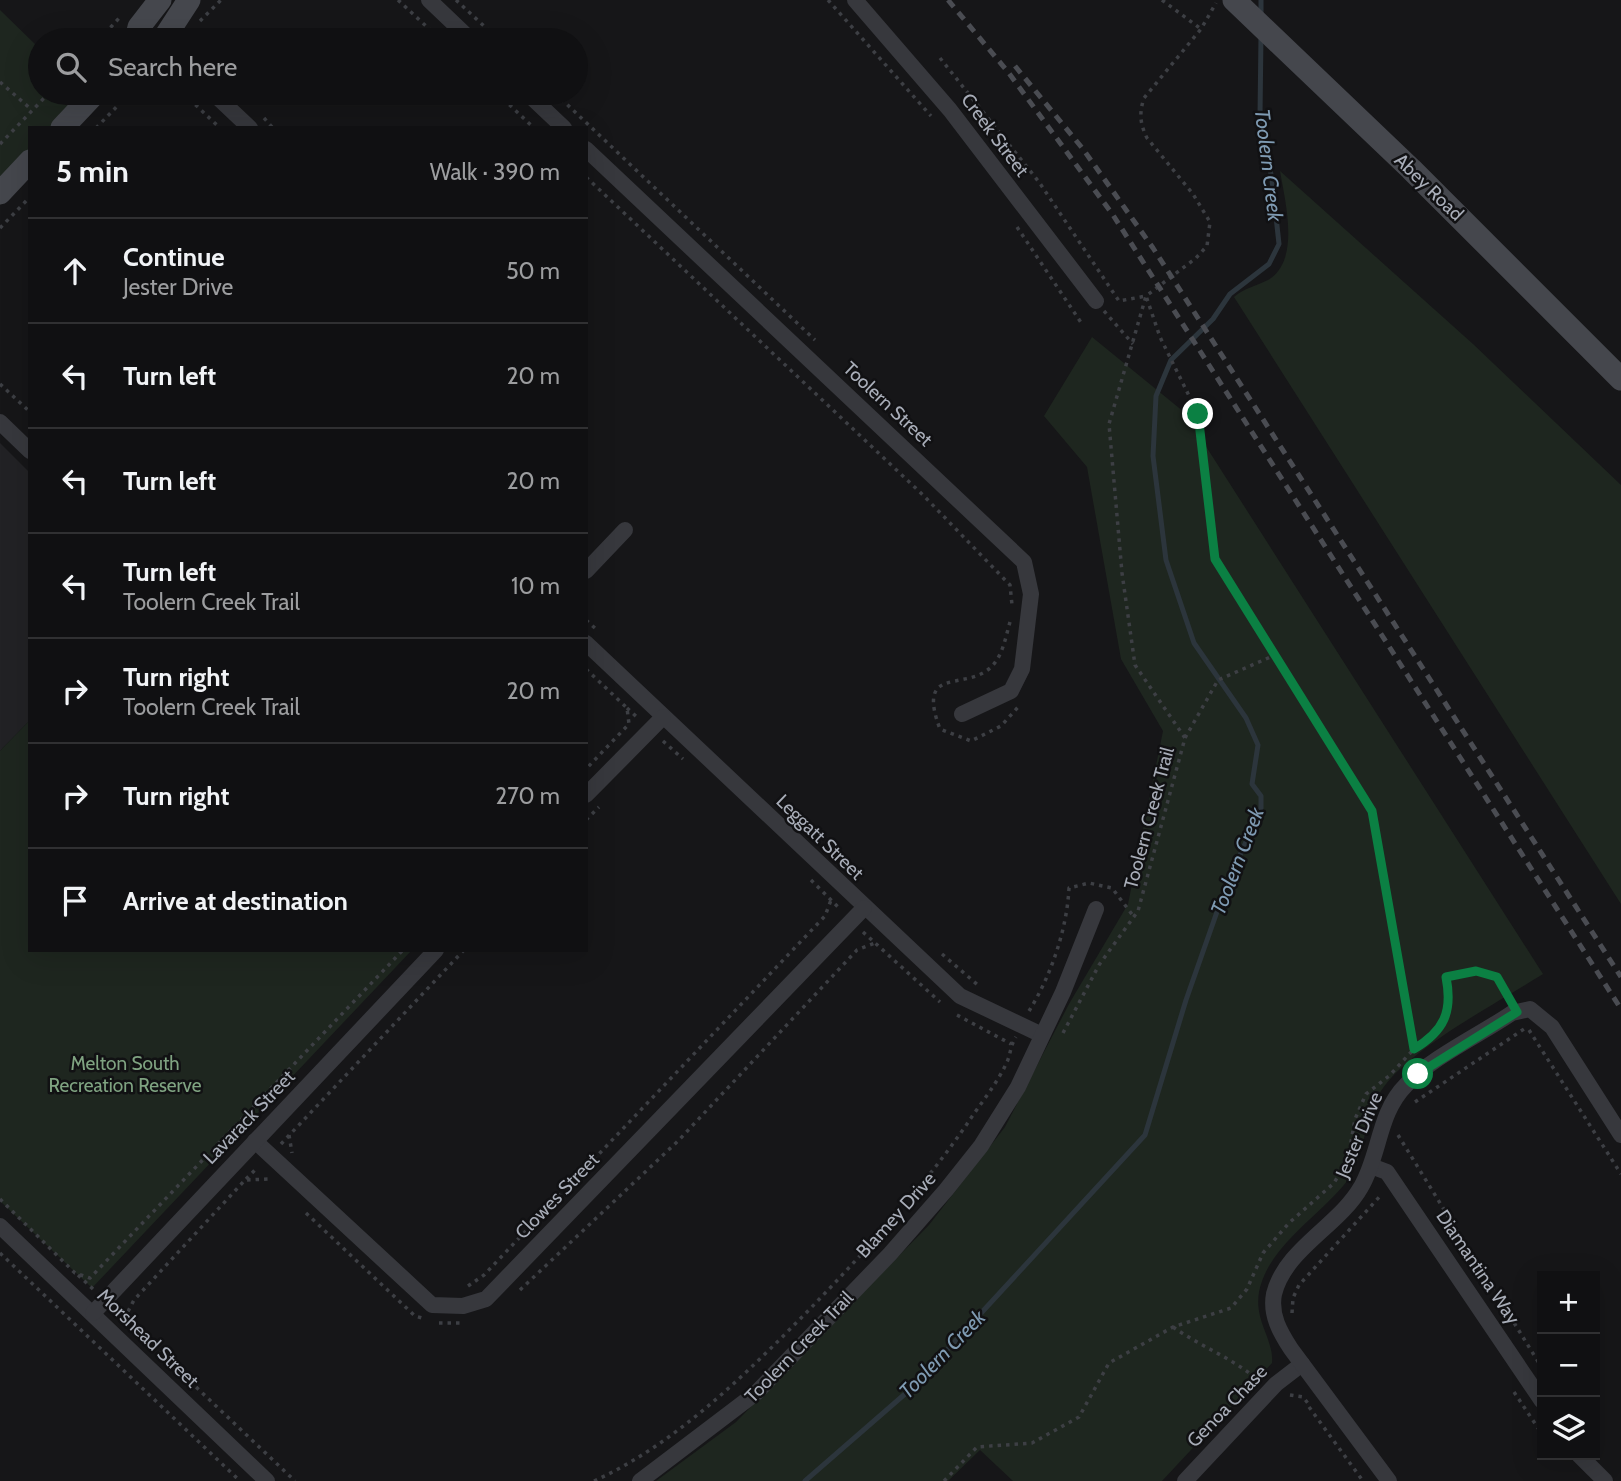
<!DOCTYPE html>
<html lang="en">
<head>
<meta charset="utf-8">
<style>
	body { margin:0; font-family:Cabin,sans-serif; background:#1e1e20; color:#f1f3f6 }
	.controls { position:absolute; right:21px; bottom:21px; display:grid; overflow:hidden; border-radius:0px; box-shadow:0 7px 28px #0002 }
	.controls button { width:63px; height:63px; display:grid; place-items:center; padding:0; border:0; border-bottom:2px solid #303032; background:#101012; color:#f1f3f6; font:35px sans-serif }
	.stop { position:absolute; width:21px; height:21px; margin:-16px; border:5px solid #0b8043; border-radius:50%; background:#fff }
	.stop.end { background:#0b8043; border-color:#fff; box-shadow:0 2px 7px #0008 }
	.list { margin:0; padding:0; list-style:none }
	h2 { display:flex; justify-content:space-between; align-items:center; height:91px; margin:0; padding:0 28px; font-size:30px }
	h2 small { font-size:23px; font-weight:400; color:#9c9d9f }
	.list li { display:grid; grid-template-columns:46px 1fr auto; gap:21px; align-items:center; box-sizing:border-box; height:105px; padding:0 28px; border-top:2px solid #303032 }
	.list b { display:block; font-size:26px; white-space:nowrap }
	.list p { margin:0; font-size:23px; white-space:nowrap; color:#9c9d9f }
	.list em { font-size:23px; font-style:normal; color:#9c9d9f }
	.icon { flex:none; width:38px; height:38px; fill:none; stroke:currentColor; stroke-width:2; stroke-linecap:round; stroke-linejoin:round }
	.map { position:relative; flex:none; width:1621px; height:1481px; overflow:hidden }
	.search { position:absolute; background:#101012; box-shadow:0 7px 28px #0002; left:28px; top:28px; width:560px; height:77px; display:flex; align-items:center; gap:18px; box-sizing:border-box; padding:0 24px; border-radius:38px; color:#9c9d9f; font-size:26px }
	.panel { position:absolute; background:#101012; box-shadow:0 7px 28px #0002; left:28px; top:126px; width:560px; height:826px; border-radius:0px }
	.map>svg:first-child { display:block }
	.built { fill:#222225 }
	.green { fill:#1e261f }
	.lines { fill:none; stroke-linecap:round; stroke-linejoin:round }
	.stream { stroke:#2c353c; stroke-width:5 }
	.path { stroke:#3d3f44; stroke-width:3.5; stroke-dasharray:3.5 5; stroke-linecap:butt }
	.street { stroke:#37383d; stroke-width:16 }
	.secondary { stroke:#45474d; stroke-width:23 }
	.rail { stroke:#4a4c52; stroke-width:5; stroke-dasharray:9 7; stroke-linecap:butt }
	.route { stroke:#0b8043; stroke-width:9 }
	.labels { text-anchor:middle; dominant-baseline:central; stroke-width:5; stroke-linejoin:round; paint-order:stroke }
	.street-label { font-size:19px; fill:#a8adb8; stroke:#111113 }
	.park-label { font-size:19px; fill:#7fa381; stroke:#111113 }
	.water-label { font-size:21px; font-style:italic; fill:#7f9bb3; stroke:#111113 }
</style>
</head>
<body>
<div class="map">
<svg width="1621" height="1481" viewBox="0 0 1621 1481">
	<rect width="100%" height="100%" fill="#161618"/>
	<path class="built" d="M0,443L30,473V720L0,751Z"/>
	<g class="green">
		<path d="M0,10L40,49V93H85L70,128H30V173L0,205Z"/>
		<path d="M1280,171L1473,344L1621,485V904L1234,297C1244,288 1256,286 1268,280C1301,261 1285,201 1280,171Z"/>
		<path d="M1092,337L1184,412L1543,974C1499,1002 1407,1050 1381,1091C1363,1118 1366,1156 1347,1181C1320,1216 1268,1246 1259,1292C1254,1322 1274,1339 1272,1363L1162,1481H1013L980,1450L948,1481H656L736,1422L797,1360L929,1225L1005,1127L1069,1004L1128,904L1163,731L1121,659L1087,467L1044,416Z"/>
		<path d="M30,720V950H412L92,1288L0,1201V751Z"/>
	</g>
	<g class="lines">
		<g class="stream">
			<path d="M1261,18V0"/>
			<path d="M805,1481L913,1387L1145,1135L1186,1000L1225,889L1261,808V796L1252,784L1258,745L1246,718L1194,643L1166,560L1153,456L1156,396L1171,360L1213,319L1230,294L1269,264L1279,244L1272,180L1260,116L1261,35"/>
		</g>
		<g class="path">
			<path d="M398,0L441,40"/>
			<path d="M456,0L499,40"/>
			<path d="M828,0L931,116"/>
			<path d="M1162,0L1201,29"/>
			<path d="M200,21L221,0"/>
			<path d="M99,40L121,16"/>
			<path d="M940,58L1039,182L1119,301L1146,296L1160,337L1198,414L1215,559L1372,811L1414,1049"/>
			<path d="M0,82L32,110"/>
			<path d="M183,93L220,128"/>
			<path d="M497,93L534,128"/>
			<path d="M555,93L815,340"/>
			<path d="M264,118L273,128"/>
			<path d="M96,128L130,93"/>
			<path d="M0,144L49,93"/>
			<path d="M586,177L923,495L1010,585L1012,605"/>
			<path d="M1017,227L1082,324"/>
			<path d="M0,228L30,197"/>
			<path d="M1104,311L1133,344"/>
			<path d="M0,384L30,412"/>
			<path d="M586,620L597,630"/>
			<path d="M1010,622C1005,639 1002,661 986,671C960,689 917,668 940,729L971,741L1001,726L1019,706"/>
			<path d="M586,669L627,708L629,724L586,769"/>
			<path d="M627,708L639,719"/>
			<path d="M1185,738L1218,680L1275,655"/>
			<path d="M663,741L683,759"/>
			<path d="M586,820L599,807"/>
			<path d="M811,880L840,909"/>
			<path d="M863,932L940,1002"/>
			<path d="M942,954L979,986"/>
			<path d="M1446,977L1476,971L1497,977L1508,997"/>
			<path d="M1029,1011C1051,976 1067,929 1069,888L1089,883L1112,888L1134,917"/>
			<path d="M957,1015L1011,1044"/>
			<path d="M1529,1030L1621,1174"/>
			<path d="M1063,1033L1099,965L1138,911L1185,738L1135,665L1122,573L1109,424L1146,296L1196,258L1207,246L1210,222L1193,194L1147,138C1140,124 1139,113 1144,98L1201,29L1216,3"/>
			<path d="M1415,1102L1527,1027"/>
			<path d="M289,1135L292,1153"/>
			<path d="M1398,1135L1542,1368"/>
			<path d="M281,1144L464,950"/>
			<path d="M246,1179L258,1167"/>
			<path d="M0,1199L75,1273L90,1278L403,950"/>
			<path d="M306,1213L415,1316L422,1318"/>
			<path d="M0,1253L240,1481"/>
			<path d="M78,1275L93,1289"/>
			<path d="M468,1286L484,1275L825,916L831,900"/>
			<path d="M520,1290L678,1141L857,950L875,943"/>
			<path d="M116,1311L295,1481"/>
			<path d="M1292,1313L1293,1298L1299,1285L1382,1194"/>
			<path d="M124,1319L134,1300L245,1180L270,1179"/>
			<path d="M439,1323H463"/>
			<path d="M1173,1327C1201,1347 1233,1358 1259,1381"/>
			<path d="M1514,1392L1542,1434"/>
			<path d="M1290,1395L1303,1397L1310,1406"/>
			<path d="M1309,1407L1363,1481"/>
			<path d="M594,1481C674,1445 744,1376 805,1314C863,1254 919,1193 967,1124C980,1104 997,1084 1007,1062C1011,1053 1010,1046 1016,1037"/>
			<path d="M944,1481L977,1447L1032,1443L1079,1417L1109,1363L1173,1327L1231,1308L1247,1289L1263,1253L1289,1223L1334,1183L1348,1159L1355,1119L1366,1094L1389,1076L1414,1049L1433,1038L1447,1015L1448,987L1444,970"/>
		</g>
		<g class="street">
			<path d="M429,0L471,40"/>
			<path d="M855,0L950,110L1096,301"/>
			<path d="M213,93L250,128"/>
			<path d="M527,93L564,128"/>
			<path d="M586,149L1024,562L1031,594L1022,669L1011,691L962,714"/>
			<path d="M0,422L30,451"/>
			<path d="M586,571L625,530"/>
			<path d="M586,643L960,996L1042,1035"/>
			<path d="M586,795L663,717"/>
			<path d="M255,1141L432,1305L463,1306L486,1299L864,908"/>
			<path d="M1371,1166L1387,1172L1542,1401"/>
			<path d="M0,1226L267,1481"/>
			<path d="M93,1313L436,950"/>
			<path d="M1579,1455L1605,1481"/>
			<path d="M640,1481L756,1393L890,1254L946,1190L981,1146L1018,1087L1063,992L1096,909"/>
			<path d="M1185,1481L1276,1384L1302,1364"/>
			<path d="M1389,1481L1291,1349C1280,1332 1270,1315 1274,1294C1285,1249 1339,1226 1361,1187C1380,1155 1378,1113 1406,1085C1432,1057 1480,1035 1512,1013L1530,1009L1552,1027L1621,1135"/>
		</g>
		<g class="secondary">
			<path d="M1234,0L1411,169L1621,379"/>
			<path d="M136,40L139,27L160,0"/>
			<path d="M163,40L189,0"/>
			<path d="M62,128L95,93"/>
			<path d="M0,193L30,161"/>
		</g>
		<g class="rail">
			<path d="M948,0L1008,72L1113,215L1621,1009"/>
			<path d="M1015,66L1083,149L1153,248L1621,977"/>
		</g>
	</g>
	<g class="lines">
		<path class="route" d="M1198,414L1215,559L1372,811L1414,1049C1444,1031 1453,1012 1446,977L1476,971L1497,977L1517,1012L1418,1074"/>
	</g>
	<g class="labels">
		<g class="street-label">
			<text transform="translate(995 135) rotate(53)">Creek Street</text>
			<text transform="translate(1429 187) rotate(44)">Abey Road</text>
			<text transform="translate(888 404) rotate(43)">Toolern Street</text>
			<text transform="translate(1149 818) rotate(-75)">Toolern Creek Trail</text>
			<text transform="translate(820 837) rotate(44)">Leggatt Street</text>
			<text transform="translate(249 1117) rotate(-46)">Lavarack Street</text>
			<text transform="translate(1359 1135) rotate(-67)">Jester Drive</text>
			<text transform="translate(557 1196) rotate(-46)">Clowes Street</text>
			<text transform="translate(896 1215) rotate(-48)">Blamey Drive</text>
			<text transform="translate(1478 1267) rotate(56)">Diamantina Way</text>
			<text transform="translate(148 1338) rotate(44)">Morshead Street</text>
			<text transform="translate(799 1347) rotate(-46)">Toolern Creek Trail</text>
			<text transform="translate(1227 1406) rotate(-46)">Genoa Chase</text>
		</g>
		<g class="park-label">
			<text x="125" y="1063">Melton South<tspan x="125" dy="22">Recreation Reserve</tspan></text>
		</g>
		<g class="water-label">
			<text transform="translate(1269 165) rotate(83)">Toolern Creek</text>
			<text transform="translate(1237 861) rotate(-69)">Toolern Creek</text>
			<text transform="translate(942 1354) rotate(-46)">Toolern Creek</text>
		</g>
	</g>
</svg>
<div class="controls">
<button>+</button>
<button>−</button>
<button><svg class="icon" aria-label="layers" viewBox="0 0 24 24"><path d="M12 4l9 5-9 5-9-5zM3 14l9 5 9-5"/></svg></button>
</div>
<div class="stop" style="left:1418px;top:1074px"></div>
<div class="stop end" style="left:1198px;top:414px"></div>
<div class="search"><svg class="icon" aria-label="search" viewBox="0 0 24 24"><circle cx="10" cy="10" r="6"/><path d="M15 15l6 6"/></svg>Search here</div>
<section class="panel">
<h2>5 min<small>Walk · 390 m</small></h2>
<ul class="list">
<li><svg class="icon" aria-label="ahead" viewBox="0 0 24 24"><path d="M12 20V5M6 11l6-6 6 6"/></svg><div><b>Continue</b><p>Jester Drive</p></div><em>50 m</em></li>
<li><svg class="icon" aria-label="left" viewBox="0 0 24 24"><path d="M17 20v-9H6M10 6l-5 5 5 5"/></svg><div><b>Turn left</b></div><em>20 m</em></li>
<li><svg class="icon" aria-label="left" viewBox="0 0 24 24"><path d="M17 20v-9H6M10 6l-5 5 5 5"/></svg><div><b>Turn left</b></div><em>20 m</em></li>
<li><svg class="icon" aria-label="left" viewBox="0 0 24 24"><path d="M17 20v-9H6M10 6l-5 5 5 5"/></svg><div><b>Turn left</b><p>Toolern Creek Trail</p></div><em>10 m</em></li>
<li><svg class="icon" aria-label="right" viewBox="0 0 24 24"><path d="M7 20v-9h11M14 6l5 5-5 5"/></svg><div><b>Turn right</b><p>Toolern Creek Trail</p></div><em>20 m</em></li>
<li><svg class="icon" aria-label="right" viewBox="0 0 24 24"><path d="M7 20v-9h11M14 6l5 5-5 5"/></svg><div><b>Turn right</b></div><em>270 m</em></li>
<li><svg class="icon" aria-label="arrive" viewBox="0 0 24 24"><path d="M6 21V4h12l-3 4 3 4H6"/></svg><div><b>Arrive at destination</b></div></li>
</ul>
</section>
</div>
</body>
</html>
